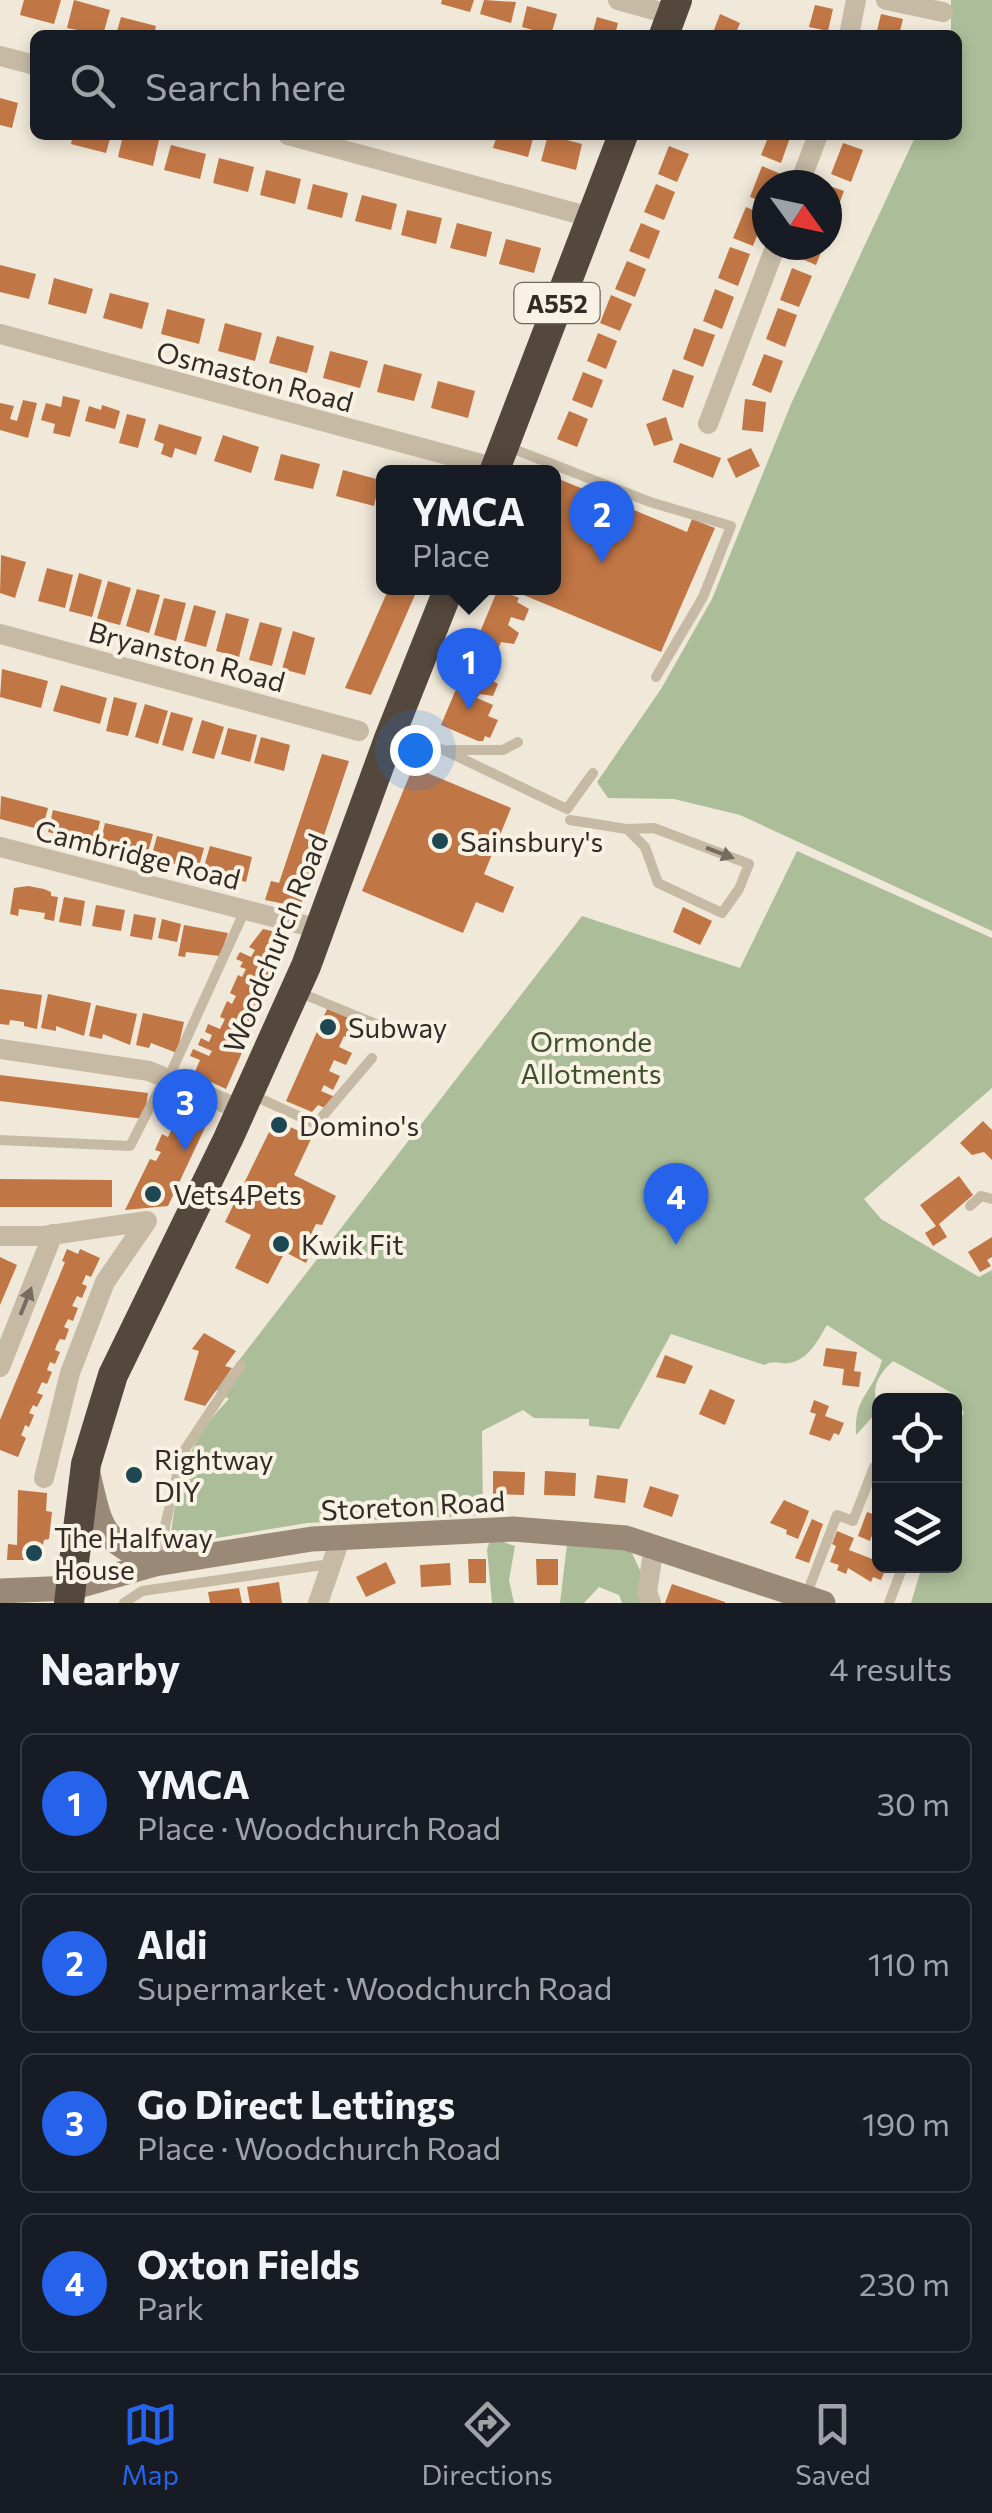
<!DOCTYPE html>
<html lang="en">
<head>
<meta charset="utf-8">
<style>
	body { margin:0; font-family:Commissioner,sans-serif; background:#20242c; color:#f1f3f6 }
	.controls { position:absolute; right:30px; bottom:30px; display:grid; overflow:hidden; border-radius:15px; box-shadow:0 5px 15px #0003 }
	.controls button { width:90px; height:90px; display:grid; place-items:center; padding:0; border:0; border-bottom:2px solid #363941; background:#171b24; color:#f1f3f6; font:50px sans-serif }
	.compass { position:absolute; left:752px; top:170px; width:90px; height:90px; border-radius:50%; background:#171b24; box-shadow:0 5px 15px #0003; rotate:123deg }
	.you { position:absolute; left:415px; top:750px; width:35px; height:35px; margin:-25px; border:8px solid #fff; border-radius:50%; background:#1a73e8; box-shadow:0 0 0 15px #1a73e833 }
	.badge { display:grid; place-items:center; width:65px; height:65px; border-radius:50%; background:#2563eb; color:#fff; font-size:32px; font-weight:700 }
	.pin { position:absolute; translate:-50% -82px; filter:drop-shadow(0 2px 5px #0008) }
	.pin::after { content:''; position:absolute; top:52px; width:35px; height:30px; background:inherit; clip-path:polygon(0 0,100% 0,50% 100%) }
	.popup { position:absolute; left:376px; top:465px; width:185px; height:130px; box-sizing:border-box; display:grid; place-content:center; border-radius:15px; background:#171b24; filter:drop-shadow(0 2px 8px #0005); font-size:32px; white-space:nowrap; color:#9ea1a6 }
	.popup b { font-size:38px; color:#f1f3f6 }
	.popup::after { content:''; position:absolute; left:50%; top:100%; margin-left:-20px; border:20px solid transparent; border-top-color:#171b24 }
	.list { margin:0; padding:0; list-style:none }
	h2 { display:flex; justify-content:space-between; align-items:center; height:130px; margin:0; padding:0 40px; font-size:42px }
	h2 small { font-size:32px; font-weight:400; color:#9ea1a6 }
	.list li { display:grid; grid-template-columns:65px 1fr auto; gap:30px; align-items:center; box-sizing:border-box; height:140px; margin:0 20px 20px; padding:0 20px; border:2px solid #363941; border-radius:15px }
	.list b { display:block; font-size:38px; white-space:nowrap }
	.list p { margin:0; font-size:32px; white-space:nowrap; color:#9ea1a6 }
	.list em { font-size:32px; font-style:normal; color:#9ea1a6 }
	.icon { flex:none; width:55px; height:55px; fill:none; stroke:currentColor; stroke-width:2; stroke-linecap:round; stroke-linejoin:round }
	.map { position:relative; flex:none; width:992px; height:1603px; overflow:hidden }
	.search { position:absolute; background:#171b24; box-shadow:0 5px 15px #0003; left:30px; right:30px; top:30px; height:110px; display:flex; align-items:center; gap:25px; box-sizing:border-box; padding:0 35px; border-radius:15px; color:#9ea1a6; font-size:38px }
	.sheet { height:770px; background:#171b24 }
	nav { display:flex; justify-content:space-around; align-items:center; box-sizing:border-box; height:140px; border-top:2px solid #363941; background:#171b24; font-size:28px; color:#9ea1a6 }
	nav a { display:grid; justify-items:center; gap:5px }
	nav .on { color:#2563eb }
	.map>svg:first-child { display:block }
	.green { fill:#acbe99 }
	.building { fill:#c17645 }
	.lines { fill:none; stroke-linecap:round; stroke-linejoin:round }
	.lane { stroke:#c7baa5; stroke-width:10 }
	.street { stroke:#c7baa5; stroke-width:20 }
	.secondary { stroke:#9b8977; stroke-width:25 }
	.highway { stroke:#54483d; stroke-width:30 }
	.oneway { fill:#766c5f }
	.poi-dot { fill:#1d4753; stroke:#f8f2e4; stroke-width:4 }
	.labels { text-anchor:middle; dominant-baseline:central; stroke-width:8; stroke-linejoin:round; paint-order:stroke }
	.shield { fill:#f8f2e4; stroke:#6e675f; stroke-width:2.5 }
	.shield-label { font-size:25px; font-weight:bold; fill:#332c26 }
	.street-label { font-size:28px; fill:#332c26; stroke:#f8f2e4 }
	.poi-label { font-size:28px; fill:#332c26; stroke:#f8f2e4; text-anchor:start }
	.park-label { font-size:28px; fill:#3d502b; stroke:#f8f2e4 }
</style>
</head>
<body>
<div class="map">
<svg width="992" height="1603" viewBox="0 0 992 1603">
	<rect width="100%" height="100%" fill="#f0e8d8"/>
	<g class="green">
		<path d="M951,0H992V931L740,815L674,799L608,798L597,782L661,689L712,599L791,404L916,135H957V35H951Z"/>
		<path d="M797,851L992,938V1088L864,1199L881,1219L979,1277L992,1270V1603H911L922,1566H954L955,1427L964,1413L954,1394L893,1361C872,1381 875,1387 876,1413L856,1435C854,1395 872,1396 882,1360L827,1325C818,1340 809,1359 790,1363C779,1365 776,1359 764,1365L671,1334L619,1429L589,1426V1419L534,1418L523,1410L482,1431L483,1515L307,1523L169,1546C178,1483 183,1446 229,1399L216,1390L582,916L740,968Z"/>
		<path d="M491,1538L515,1546L509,1580L514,1603H492L487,1549Z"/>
		<path d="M605,1541L632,1553L655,1603H622L619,1595L599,1587L584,1603H560L567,1544Z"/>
	</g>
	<g class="building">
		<path d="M24,0H61L54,24L20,15Z"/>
		<path d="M74,0L110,10L103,35L67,28Z"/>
		<path d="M442,0H474L470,12L441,4Z"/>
		<path d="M484,0L516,2L511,23L480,14Z"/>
		<path d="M815,5L833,9L828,31L809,27Z"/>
		<path d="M527,6L557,14L551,35L522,27Z"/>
		<path d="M720,14L740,23L735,35H712Z"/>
		<path d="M881,14L903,19L899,35H876Z"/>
		<path d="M121,17L156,26L154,35H116Z"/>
		<path d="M597,17L618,23L615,35H592Z"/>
		<path d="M0,98L18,103L12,128L0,125Z"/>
		<path d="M73,135H111L106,153L71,144Z"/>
		<path d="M123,135L159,140L153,166L118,157Z"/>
		<path d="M497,135H534L528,157L493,148Z"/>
		<path d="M548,135L582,144L576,170L541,161Z"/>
		<path d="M769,135H791L781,163L761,155Z"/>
		<path d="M843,143L863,150L851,182L831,174Z"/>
		<path d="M171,145L206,154L200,179L164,170Z"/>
		<path d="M669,146L689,154L677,182L658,174Z"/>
		<path d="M219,158L254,167L248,192L213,183Z"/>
		<path d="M762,166L781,174L777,185H767V204L750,197Z"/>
		<path d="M266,170L301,179L295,204L260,195Z"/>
		<path d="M313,184L348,193L342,218L307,209Z"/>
		<path d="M656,184L675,192L664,220L644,212Z"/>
		<path d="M827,185L844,191L832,223L827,221Z"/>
		<path d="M362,195L397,204L391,230L355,221Z"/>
		<path d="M746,207L765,215L753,246L733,238Z"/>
		<path d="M407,210L442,218L436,244L401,235Z"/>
		<path d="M457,223L492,232L486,257L450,248Z"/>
		<path d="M641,223L660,231L649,259L629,251Z"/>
		<path d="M506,239L541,248L534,273L499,264Z"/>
		<path d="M801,245H824L816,265L797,257Z"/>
		<path d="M730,247L750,254L738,286L718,278Z"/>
		<path d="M627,261L646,269L635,297L615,289Z"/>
		<path d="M0,265L36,274L29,299L0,292Z"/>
		<path d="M792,268L812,276L799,307L780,300Z"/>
		<path d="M54,278L93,289L86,314L48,304Z"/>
		<path d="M715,289L734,297L722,329L703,321Z"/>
		<path d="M110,293L149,303L142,329L103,318Z"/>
		<path d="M611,295L632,304L620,331L600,323Z"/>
		<path d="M778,308L797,315L785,347L766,339Z"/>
		<path d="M167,309L205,319L199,344L161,334Z"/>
		<path d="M225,323L262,333L255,361L218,351Z"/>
		<path d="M694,328L715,335L703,367L683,359Z"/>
		<path d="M598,333L617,341L606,369L587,361Z"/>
		<path d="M277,336L314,346L307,373L269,363Z"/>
		<path d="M330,351L368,361L360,388L323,378Z"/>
		<path d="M764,354L783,361L771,393L752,385Z"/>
		<path d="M384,364L422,374L414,401L377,392Z"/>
		<path d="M673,369L694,376L683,408L662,400Z"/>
		<path d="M583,372L603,380L592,408L572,400Z"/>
		<path d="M438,381L475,391L468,418L431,408Z"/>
		<path d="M63,396L80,400L70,437L53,433L55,424L41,420L46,403L61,407Z"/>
		<path d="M745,399L766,402L763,432L742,430Z"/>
		<path d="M23,400L37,403L28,438L0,430V403L14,406L10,419L17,421Z"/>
		<path d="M102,405L120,411L115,429L85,421L89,406L101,410Z"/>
		<path d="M569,411L588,419L577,447L557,439Z"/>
		<path d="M127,414L146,419L138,448L119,443Z"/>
		<path d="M666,417L673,440L654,446L646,424Z"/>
		<path d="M159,424L202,437L196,455L175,448L172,458L161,454L164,444L154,440Z"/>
		<path d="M223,435L259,447L251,473L214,461Z"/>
		<path d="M680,443L721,458L713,478L673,462Z"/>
		<path d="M751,448L760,466L736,478L727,459Z"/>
		<path d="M281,454L320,464L313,489L274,480Z"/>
		<path d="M343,470L380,480L374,506L336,496Z"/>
		<path d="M554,477L687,532L692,519L715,528L661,652L507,588H554Z"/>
		<path d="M1,555L26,562L15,598L0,593Z"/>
		<path d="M47,568L73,575L65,608L38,601Z"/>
		<path d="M79,573L102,580L92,617L69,611Z"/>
		<path d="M108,581L131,588L120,625L97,619Z"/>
		<path d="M389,588H418L371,695L345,688Z"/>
		<path d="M137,589L160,595L149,633L126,626Z"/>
		<path d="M498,589L519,598L517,602L529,609L524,621L511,617L508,625L519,633L514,644L501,642L487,677L498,684L493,696L480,694L477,698L493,705L488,716L498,720L490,738L485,736L483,741H478L441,725Z"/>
		<path d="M164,598L186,603L176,641L154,635Z"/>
		<path d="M194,605L216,611L206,647L184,641Z"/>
		<path d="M226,613L249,619L239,657L216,651Z"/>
		<path d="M260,622L282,628L272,666L249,660Z"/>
		<path d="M293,631L315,638L305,675L282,669Z"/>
		<path d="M2,669L48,681L41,708L0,697Z"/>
		<path d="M61,685L107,698L100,724L53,711Z"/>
		<path d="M114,697L137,703L128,736L106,731Z"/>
		<path d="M145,704L168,711L158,744L135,737Z"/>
		<path d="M171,712L193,718L183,751L162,745Z"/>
		<path d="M202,720L224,727L214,759L192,753Z"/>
		<path d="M228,728L257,735L250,762L221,754Z"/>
		<path d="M261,737L290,745L284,771L254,763Z"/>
		<path d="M322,754L349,761L300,907L265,900L271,881L279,883Z"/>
		<path d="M413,767L511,808L484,874L514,887L503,913L476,902L463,933L362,891Z"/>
		<path d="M1,796L48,808L42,830L0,819Z"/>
		<path d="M53,810L100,821L95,844L48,832Z"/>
		<path d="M105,823L153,834L147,856L100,844Z"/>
		<path d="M157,836L204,848L198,870L151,858Z"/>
		<path d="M210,846L252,857L246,882L203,870Z"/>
		<path d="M28,886L44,889L51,892V896L58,897L54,921L44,919L45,913L19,909L18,916L10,914L14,888Z"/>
		<path d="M64,897L85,901L81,926L59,922Z"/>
		<path d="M96,905L125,910L121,931L92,926Z"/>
		<path d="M683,907L712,921L700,945L673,932Z"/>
		<path d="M134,914L156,918L152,940L130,936Z"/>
		<path d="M162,919L181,924L177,942L158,938Z"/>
		<path d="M184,925L228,933L220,956L186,952L185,957L178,956Z"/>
		<path d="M263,929L293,936L226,1089L194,1074L200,1060L190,1056L193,1049L209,1056L212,1051L198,1045L201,1038L209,1042L212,1035L205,1032L208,1024L220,1029L225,1019L220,1017L227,1001L232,1004L236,996L230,993L238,975L242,977L246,969L240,967L243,962L236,959L240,952L251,957L255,950L249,947Z"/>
		<path d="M0,989L42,995L37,1029L24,1026V1022L10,1020L9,1025L0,1024Z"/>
		<path d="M48,994L91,1003L84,1036L56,1026V1031L41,1028Z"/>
		<path d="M96,1005L137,1014L130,1045L103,1034L102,1039L89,1036Z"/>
		<path d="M328,1007L352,1017L349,1023L363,1029L357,1042L344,1036L339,1047L352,1053L346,1065L334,1060L329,1071L340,1076L333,1090L324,1085L321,1091L335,1097L325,1108L318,1105L312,1112L286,1101Z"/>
		<path d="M143,1013L184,1022L177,1053L151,1043L149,1048L136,1045Z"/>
		<path d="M0,1075L148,1093L144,1119L0,1101Z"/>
		<path d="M178,1100L206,1112L209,1119L168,1206L125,1210L150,1159L156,1161L161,1152L155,1150L162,1134L168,1137L173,1127L167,1124Z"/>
		<path d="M275,1120L312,1137L294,1175L336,1196L322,1225L316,1224L312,1232L319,1236L306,1263L285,1252L268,1284L235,1268L251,1235L225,1222Z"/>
		<path d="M983,1121L992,1130V1160L984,1152L972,1155L960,1143Z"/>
		<path d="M959,1176L973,1195L939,1224L947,1237L933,1246L925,1233L936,1226L920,1205Z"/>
		<path d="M0,1179L112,1180V1207H0Z"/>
		<path d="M992,1237V1257L987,1260L991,1266L980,1272L968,1252Z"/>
		<path d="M67,1249L78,1254L80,1249L100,1258L91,1277L86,1275L82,1284L87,1286L82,1298L77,1296L72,1306L78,1308L73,1321L68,1319L64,1327L69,1329L65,1340L60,1339L57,1344L55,1350L60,1352L55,1364L50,1362L47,1370L52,1372L47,1384L42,1382L37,1393L43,1395L37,1407L33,1405L29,1413L34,1415L29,1427L25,1425L23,1431L21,1435L26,1438L18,1457L0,1450V1420L65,1262L62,1261Z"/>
		<path d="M0,1257L17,1265L0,1305Z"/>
		<path d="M204,1333L236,1351L225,1366L232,1368L205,1406L184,1400L199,1351L192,1349Z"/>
		<path d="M826,1348L857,1352L854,1371L861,1372L859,1387L842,1385L844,1369L823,1366Z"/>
		<path d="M665,1355L693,1366L685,1384L656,1377Z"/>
		<path d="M710,1389L735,1400L725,1425L699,1414Z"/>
		<path d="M814,1400L829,1406L825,1416L844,1423L839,1435L834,1433L830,1441L809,1434L816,1414L810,1412Z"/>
		<path d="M493,1471L525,1472L524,1495L493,1494Z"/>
		<path d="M545,1471L576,1473L575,1496L544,1495Z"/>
		<path d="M597,1475L628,1479L625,1503L594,1498Z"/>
		<path d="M650,1486L679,1495L672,1517L643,1507Z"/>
		<path d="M18,1490L47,1493L46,1511L52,1512L49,1539L44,1540L40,1560H7L8,1544L17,1545Z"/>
		<path d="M784,1500L809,1511L798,1539L786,1534L787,1530L770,1523Z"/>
		<path d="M867,1512L879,1516L870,1541L858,1536Z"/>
		<path d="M812,1519L823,1524L809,1563L795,1558Z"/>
		<path d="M837,1531L854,1538L849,1550L880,1562V1566H887L881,1580L873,1577L871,1582L848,1568L846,1574L837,1570L839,1565L830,1562L836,1546L832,1544Z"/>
		<path d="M468,1559H486V1583H469Z"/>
		<path d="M536,1559H558V1585H537Z"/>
		<path d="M386,1562L396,1583L366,1597L356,1577Z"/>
		<path d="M450,1563L451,1585L421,1587L420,1565Z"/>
		<path d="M279,1582L282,1603H250L247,1587Z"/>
		<path d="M672,1584L725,1602V1603H665Z"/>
		<path d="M239,1588L242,1603H210L208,1592Z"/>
	</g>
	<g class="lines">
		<g class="lane">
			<path d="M506,446L650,502L731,526L703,597L656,677"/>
			<path d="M396,737L444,750L567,809L593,773"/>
			<path d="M450,750H503L518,742"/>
			<path d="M570,820L627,829L654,828L749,864L739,889L722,913L658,883L645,847L627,829"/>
			<path d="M296,991L388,1029"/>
			<path d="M168,1079L245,910"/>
			<path d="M250,1094L318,1125"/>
			<path d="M316,1124L372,1058"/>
			<path d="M0,1140L130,1146L165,1078"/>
			<path d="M970,1206L981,1196L992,1199"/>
			<path d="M164,1562L165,1526L182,1454L241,1365"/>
			<path d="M806,1596L837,1515L853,1521L874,1467"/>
			<path d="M124,1603L142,1591L330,1564"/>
			<path d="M889,1603L903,1566"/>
		</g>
		<g class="street">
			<path d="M618,0L672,15"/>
			<path d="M886,0L943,12"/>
			<path d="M849,35L856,0"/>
			<path d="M0,56L35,65"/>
			<path d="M288,135L590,217"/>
			<path d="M799,185L818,135"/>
			<path d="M0,334L496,468"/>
			<path d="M708,424L776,245"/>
			<path d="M0,634L359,731"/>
			<path d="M0,847L320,929"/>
			<path d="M0,1049L149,1071L241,1110"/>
			<path d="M0,1236H44L147,1221L105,1282L70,1373L44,1478"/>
			<path d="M0,1367L53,1234"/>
			<path d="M318,1603L341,1537"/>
			<path d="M651,1603L647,1592L654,1546"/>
		</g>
		<g class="secondary">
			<path d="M88,1474C102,1532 100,1537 155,1564"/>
			<path d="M0,1591L71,1588L155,1564L312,1539L513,1529L626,1538L823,1603"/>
		</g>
		<g class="highway">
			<path d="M664,35L677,0"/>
			<path d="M494,472L623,135"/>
			<path d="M69,1603L86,1464L113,1375L228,1139L306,966L390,736L449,588"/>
		</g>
	</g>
	<defs><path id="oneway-solid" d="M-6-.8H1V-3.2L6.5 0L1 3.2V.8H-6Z" transform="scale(2.5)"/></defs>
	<g class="oneway">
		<use href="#oneway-solid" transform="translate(720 853) rotate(21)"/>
		<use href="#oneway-solid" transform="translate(26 1301) rotate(-68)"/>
	</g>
	<g class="poi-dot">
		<circle cx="440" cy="841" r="10"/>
		<circle cx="328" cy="1027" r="10"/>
		<circle cx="279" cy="1125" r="10"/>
		<circle cx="153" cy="1194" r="10"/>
		<circle cx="281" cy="1244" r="10"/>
		<circle cx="134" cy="1475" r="10"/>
		<circle cx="34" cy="1553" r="10"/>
	</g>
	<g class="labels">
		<rect class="shield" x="514.5" y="283" width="85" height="40" rx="8"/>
		<g class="shield-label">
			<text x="557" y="303">A552</text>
		</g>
		<g class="street-label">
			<text transform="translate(255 376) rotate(15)">Osmaston Road</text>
			<text transform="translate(187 656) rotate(15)">Bryanston Road</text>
			<text transform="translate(138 854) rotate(14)">Cambridge Road</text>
			<text transform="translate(275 943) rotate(-68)">Woodchurch Road</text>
			<text transform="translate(413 1505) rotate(-3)">Storeton Road</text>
		</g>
		<g class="poi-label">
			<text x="460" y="841">Sainsbury's</text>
			<text x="348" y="1027">Subway</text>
			<text x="299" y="1125">Domino's</text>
			<text x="173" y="1194">Vets4Pets</text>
			<text x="301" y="1244">Kwik Fit</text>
			<text x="154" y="1459">Rightway<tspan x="154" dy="32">DIY</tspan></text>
			<text x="54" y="1537">The Halfway<tspan x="54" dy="32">House</tspan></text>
		</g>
		<g class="park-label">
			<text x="591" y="1041">Ormonde<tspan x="591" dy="32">Allotments</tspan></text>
		</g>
	</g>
</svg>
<div class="controls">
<button><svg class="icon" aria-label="locate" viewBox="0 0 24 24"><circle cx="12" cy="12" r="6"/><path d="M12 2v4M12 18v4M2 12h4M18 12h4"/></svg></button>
<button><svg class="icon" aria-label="layers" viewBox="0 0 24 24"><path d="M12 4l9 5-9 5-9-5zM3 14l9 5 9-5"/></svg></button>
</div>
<svg class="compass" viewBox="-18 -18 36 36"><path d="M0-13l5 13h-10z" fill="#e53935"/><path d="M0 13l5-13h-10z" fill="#9ea1a6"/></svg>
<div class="you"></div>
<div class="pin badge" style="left:469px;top:710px">1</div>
<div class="popup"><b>YMCA</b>Place</div>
<div class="pin badge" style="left:602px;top:563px">2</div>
<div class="pin badge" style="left:185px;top:1151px">3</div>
<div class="pin badge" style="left:676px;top:1245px">4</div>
<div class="search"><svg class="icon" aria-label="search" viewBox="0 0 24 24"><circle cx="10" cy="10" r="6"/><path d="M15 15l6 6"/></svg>Search here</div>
</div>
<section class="sheet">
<h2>Nearby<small>4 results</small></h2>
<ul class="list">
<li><span class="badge">1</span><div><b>YMCA</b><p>Place · Woodchurch Road</p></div><em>30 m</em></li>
<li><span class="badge">2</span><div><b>Aldi</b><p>Supermarket · Woodchurch Road</p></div><em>110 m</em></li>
<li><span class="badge">3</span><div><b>Go Direct Lettings</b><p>Place · Woodchurch Road</p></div><em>190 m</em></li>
<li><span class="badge">4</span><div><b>Oxton Fields</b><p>Park</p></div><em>230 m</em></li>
</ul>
</section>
<nav>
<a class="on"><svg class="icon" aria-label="map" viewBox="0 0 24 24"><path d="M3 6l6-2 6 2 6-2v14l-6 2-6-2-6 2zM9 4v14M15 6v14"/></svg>Map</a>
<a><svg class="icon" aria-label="directions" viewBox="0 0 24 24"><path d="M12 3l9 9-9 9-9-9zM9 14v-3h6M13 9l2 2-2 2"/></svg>Directions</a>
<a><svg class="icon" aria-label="saved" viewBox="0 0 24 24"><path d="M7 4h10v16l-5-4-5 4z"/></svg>Saved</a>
</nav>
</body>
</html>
